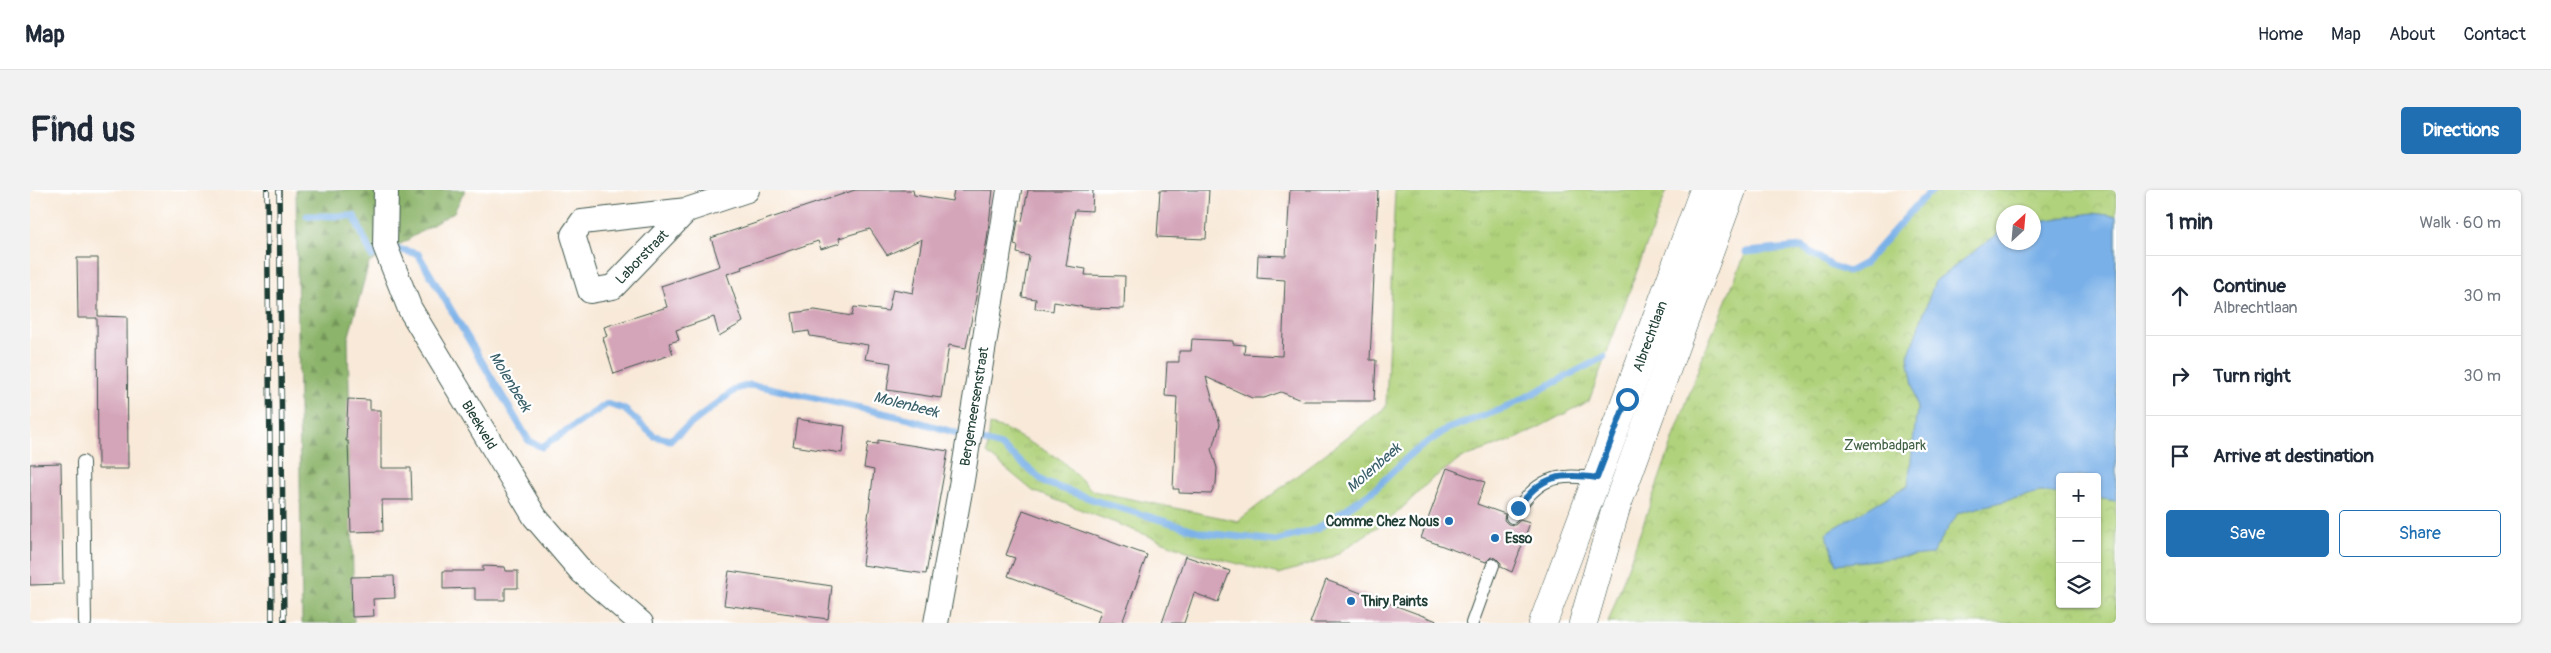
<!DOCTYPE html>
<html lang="en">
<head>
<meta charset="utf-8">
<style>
	body { margin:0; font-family:Pangolin,sans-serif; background:#f2f2f3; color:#1f2937 }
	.controls { position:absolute; right:15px; bottom:15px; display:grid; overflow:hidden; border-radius:5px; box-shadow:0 1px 4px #0004 }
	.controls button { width:45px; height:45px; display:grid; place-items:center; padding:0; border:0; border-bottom:1px solid #e0e1e3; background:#fff; color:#1f2937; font:25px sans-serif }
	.compass { position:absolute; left:1966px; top:15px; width:45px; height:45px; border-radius:50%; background:#fff; box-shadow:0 1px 4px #0004; rotate:26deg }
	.stop { position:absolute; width:15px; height:15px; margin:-11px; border:4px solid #1f6fb2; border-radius:50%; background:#fff }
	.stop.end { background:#1f6fb2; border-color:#fff; box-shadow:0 1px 5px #0008 }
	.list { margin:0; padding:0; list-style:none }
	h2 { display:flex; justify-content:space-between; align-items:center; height:65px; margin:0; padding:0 20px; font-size:21px }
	h2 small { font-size:16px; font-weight:400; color:#747a83 }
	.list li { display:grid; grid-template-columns:32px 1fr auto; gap:15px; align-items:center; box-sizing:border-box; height:80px; padding:0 20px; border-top:1px solid #e0e1e3 }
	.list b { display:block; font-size:19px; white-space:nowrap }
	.list p { margin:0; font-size:16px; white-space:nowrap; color:#747a83 }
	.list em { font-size:16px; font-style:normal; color:#747a83 }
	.actions { display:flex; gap:10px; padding:15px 20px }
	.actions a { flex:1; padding:11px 0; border:1px solid #1f6fb2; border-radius:5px; text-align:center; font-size:18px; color:#1f6fb2 }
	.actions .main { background:#1f6fb2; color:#fff }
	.icon { flex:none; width:28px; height:28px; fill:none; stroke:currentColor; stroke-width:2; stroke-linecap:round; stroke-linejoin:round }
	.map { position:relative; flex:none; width:2086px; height:433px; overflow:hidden; border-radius:5px }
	header { display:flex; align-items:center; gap:30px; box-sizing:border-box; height:70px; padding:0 25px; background:#fff; border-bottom:1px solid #e0e1e3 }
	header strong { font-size:24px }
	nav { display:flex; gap:28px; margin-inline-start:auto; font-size:18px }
	.intro { display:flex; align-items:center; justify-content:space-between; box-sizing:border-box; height:120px; padding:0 30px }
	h1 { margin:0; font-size:35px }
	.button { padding:12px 22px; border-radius:5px; background:#1f6fb2; color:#fff; font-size:18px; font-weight:700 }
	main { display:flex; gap:30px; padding:0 30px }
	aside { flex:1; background:#fff; border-radius:5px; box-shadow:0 1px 4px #0004 }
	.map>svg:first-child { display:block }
	.grass { fill:url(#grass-tufts); stroke:#688858 }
	.forest { fill:url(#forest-firs); stroke:#567850 }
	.park { fill:url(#park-crowns); stroke:#688858; fill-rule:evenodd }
	.water { fill:#79b0e8; stroke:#4c768e }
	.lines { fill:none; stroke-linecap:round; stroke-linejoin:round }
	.stream { stroke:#79b0e8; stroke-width:7 }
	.building { fill:#d4a4b8 }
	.service-casing { stroke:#40574d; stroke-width:14 }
	.minor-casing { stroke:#40574d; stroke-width:26 }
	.primary-casing { stroke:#40574d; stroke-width:29 }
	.service { stroke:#fff; stroke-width:12 }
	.minor { stroke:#fff; stroke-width:24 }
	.primary { stroke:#fff; stroke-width:28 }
	.rail-casing { stroke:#1f3d34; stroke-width:5.5 }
	.rail { stroke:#fff; stroke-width:4; stroke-dasharray:11; stroke-linecap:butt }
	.route { stroke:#1f6fb2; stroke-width:6 }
	.poi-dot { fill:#1f6fb2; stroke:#fff; stroke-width:2 }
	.labels { text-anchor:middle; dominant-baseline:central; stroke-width:4.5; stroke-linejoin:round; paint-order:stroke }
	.street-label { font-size:14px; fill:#1f3d34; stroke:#fff }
	.park-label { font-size:14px; fill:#436246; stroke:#fff }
	.poi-label { font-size:14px; font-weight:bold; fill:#1f3d34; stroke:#fff; text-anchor:start }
	.water-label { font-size:15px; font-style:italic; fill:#3a606a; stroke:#fff }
</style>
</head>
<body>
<header>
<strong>Map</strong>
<nav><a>Home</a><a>Map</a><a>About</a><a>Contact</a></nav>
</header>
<div class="intro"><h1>Find us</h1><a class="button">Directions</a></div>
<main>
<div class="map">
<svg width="2086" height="433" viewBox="0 0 2086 433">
	<defs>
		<pattern id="grass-tufts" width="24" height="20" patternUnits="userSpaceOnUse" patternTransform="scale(1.25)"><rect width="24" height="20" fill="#b0d27b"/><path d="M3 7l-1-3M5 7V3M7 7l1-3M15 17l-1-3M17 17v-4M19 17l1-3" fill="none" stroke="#97b56b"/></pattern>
		<pattern id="forest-firs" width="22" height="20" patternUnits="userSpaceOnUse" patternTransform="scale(1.25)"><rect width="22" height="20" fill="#8cb46b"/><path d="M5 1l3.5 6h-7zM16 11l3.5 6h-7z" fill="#729459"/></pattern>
		<pattern id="park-crowns" width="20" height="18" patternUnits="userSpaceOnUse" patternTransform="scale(1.25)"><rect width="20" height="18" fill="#b0d27b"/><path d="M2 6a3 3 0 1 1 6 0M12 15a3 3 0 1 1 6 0" fill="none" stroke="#97b56b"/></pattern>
	</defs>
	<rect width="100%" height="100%" fill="#fff"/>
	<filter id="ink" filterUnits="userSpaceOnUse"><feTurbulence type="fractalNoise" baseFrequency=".02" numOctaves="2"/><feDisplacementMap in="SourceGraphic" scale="10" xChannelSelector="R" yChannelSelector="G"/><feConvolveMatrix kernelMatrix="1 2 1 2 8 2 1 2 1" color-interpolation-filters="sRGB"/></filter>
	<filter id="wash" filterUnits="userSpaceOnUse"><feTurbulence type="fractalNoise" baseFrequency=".0096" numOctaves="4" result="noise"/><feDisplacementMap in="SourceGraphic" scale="20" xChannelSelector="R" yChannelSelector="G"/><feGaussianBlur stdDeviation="1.12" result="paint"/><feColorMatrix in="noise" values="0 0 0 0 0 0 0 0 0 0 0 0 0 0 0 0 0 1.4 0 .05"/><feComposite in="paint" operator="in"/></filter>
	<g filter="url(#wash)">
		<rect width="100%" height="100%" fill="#f8e9d8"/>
		<path class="grass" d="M1365,0H1637L1559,211L1488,248L1432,268L1402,289L1365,325L1301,368L1249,384L1157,361L1003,301L957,263L960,235L975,239L1030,269L1063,301L1208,331L1356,217Z"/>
		<path class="forest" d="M266,0H435L424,22L339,73L318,149L324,433H272Z"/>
		<path class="park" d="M1904,0H2086V433H1578L1671,171L1716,62L1772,57L1802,76L1818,82L1835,73L1894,7ZM1974,22H2004V52H1974ZM2030,287H2067V414H2030Z"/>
		<path class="water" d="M2062,23L2086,26V311L2067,308V287H2030V304L2010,302L1928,323L1902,364L1807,374L1796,343L1878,295L1887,219L1878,167L1905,91L1973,40L1974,52H2004V32Z"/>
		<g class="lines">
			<g class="stream">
				<path d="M277,26H324L342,66L355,56L388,64L499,251L512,257L577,214L594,219L624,246L640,250L706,199L719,195L735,197L875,228L971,256L1016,293L1076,314L1175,343L1246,351L1287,339L1344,300L1381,264L1417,239L1475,218L1574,167"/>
				<path d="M1716,62L1772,57L1802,76L1818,82L1835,73L1894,7L1904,0"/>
			</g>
		</g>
		<g id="blocks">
			<g class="building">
				<path d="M825,0H883L884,5L922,11L924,0H963L957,50L936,158L919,155L911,208L857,200L861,173L835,169L838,155L780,146L779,141L765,143L762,123L785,120L822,126L824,117L858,121L863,99L883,103L892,49L857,65L840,39L809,48L810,53L791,59L788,51L711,77L712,79L697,84L713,132L689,146L684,127L646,140L649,150L639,153L643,164L584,184L573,148L577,146L574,137L637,117L631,96L690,76L681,48Z"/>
				<path d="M998,0H1063L1062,21L1045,20L1036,76L1056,79L1055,85L1095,86L1094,119L1060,118L1024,112L1023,121L1005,118L1006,109L992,107L999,66L987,63L988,56L984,55L988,30L992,31Z"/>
				<path d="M1130,0H1179L1176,49L1127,47Z"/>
				<path d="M1260,0H1348L1340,170H1346L1344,211H1273L1251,202L1234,208H1222L1176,187L1190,234L1186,249L1181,259L1187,278L1186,294L1181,304L1149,303V299H1143L1147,207L1135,206L1137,172H1149V161H1161L1162,149L1203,151V154L1215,155L1214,164L1252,166L1255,90L1227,88L1228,65L1256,66Z"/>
				<path d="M47,68H68V126L97,127L98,279H68L67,128H48Z"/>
				<path d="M318,209L340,210V220H351V278H381L382,310H352L353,341L321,342L318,251H316Z"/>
				<path d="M767,229L815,236L812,263L763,256Z"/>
				<path d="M848,250L918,261L896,384L832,375L844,280L834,278L838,253L848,254Z"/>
				<path d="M31,273L33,394L0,395V274Z"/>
				<path d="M1417,278L1455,292L1447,314L1475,324L1474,330L1478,334L1485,335L1490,330L1500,333L1482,382L1471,377V373L1466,368L1461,367L1456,372L1391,348Z"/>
				<path d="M993,320L1117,365L1092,433H1067L1071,421L978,386L985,368L976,365Z"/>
				<path d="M1155,366L1200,381L1188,412L1164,403L1154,433H1132Z"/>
				<path d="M453,376L475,377L476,381H488V398H475V410H445V398L413,399V381H453Z"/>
				<path d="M699,381L802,396L798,429L694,415Z"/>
				<path d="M364,386L365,408L343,409L344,426L322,427L321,387Z"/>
				<path d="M1296,390L1407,431L1406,433H1280Z"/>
			</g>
		</g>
	</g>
	<g filter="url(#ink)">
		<use href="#blocks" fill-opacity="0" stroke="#40574d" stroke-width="1"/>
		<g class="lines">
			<defs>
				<g id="service">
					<path d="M53,272L55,433"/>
					<path d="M1482,327C1507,289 1523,282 1567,289"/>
					<path d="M1442,433L1463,375"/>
				</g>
				<g id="minor">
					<path id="s1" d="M356,0L355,56L380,119L505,327L552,382L611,433"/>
					<path d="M657,20L583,97L560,101L543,45L552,32L657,20L717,0"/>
					<path id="s2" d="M906,433L932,290L979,0"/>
				</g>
				<g id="primary">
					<path id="s3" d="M1513,433L1674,0"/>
					<path d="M1553,433L1586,318L1702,0"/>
				</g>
			</defs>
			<use href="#service" class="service-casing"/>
			<use href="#minor" class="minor-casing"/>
			<use href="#primary" class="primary-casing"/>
			<use href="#service" class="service"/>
			<use href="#minor" class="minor"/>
			<use href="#primary" class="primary"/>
			<defs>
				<g id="rail">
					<path d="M237,0L242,433"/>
					<path d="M249,0L254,433"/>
				</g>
			</defs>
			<use href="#rail" class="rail-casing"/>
			<use href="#rail" class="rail"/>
		</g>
	</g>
	<g class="lines" filter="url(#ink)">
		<path class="route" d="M1488,318C1510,285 1531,283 1567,288L1597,209"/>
	</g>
	<g class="poi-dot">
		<circle cx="1419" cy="331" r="5"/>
		<circle cx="1465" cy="348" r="5"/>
		<circle cx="1321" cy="411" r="5"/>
	</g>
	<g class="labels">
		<g class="street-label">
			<text transform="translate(612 67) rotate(-46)">Laborstraat</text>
			<text stroke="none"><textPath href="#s3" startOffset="306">Albrechtlaan</textPath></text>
			<text stroke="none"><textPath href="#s2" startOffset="220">Bergemeersenstraat</textPath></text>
			<text stroke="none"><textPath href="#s1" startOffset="259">Bleekveld</textPath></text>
		</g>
		<g class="park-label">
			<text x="1855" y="255">Zwembadpark</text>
		</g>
		<g class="poi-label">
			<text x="1409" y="331" text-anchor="end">Comme Chez Nous</text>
			<text x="1475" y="348">Esso</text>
			<text x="1331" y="411">Thiry Paints</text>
		</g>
		<g class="water-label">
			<text transform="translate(480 192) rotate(59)">Molenbeek</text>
			<text transform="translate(876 215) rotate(14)">Molenbeek</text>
			<text transform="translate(1344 278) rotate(-41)">Molenbeek</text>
		</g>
	</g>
</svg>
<div class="controls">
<button>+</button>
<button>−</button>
<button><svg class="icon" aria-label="layers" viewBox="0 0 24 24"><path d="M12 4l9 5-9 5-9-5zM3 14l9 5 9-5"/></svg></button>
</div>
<svg class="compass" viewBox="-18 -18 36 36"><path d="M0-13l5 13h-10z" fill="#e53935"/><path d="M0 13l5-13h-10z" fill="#747a83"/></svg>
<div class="stop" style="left:1597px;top:209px"></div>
<div class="stop end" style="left:1488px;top:318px"></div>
</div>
<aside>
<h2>1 min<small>Walk · 60 m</small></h2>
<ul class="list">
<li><svg class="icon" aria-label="ahead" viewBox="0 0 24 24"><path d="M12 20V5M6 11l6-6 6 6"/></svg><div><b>Continue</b><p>Albrechtlaan</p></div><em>30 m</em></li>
<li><svg class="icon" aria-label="right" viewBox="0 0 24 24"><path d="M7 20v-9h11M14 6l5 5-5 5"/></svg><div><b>Turn right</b></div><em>30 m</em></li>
<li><svg class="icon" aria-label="arrive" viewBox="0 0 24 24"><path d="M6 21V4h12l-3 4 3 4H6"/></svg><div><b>Arrive at destination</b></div></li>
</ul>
<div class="actions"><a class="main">Save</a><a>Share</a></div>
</aside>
</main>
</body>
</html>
